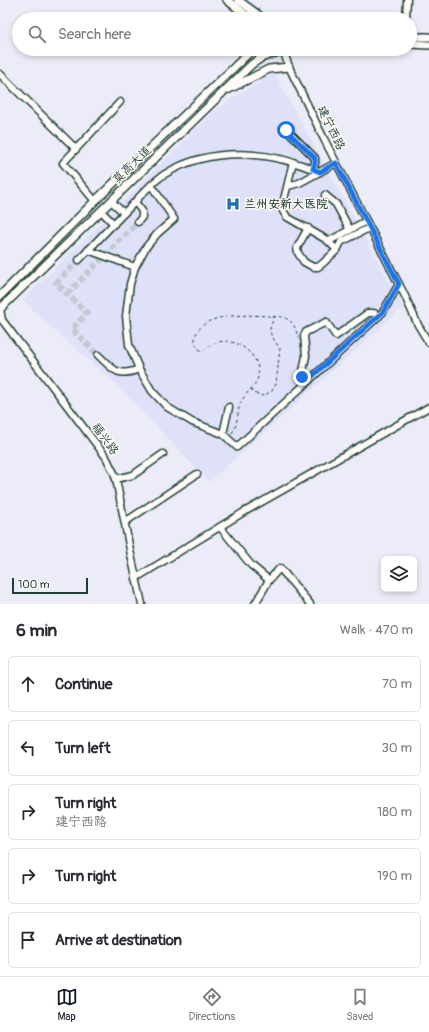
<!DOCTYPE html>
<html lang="en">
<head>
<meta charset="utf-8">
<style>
	body { margin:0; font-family:Pangolin,"LXGW WenKai TC",sans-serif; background:#f7f7f7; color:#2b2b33 }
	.controls { position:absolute; right:12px; bottom:12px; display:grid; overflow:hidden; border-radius:6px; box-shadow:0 2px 6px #0003 }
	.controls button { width:36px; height:36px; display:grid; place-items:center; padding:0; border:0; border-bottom:1px solid #e1e1e2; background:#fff; color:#2b2b33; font:20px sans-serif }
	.scale { position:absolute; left:12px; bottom:10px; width:76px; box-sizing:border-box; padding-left:4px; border:2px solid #1f3d34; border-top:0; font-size:11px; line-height:14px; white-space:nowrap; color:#1f3d34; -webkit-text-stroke:3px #fdfcf7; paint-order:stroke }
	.stop { position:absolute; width:12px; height:12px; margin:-9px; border:3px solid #1a73e8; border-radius:50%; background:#fff }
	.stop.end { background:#1a73e8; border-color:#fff; box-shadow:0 1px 4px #0008 }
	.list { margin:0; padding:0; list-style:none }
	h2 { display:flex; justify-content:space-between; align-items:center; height:52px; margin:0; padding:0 16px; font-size:17px }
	h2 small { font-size:13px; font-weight:400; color:#7c7c81 }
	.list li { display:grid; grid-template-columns:26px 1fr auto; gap:12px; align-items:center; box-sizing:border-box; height:56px; margin:0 8px 8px; padding:0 8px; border:1px solid #e1e1e2; border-radius:6px }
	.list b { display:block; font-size:15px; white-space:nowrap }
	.list p { margin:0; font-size:13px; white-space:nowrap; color:#7c7c81 }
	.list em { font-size:13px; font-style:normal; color:#7c7c81 }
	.icon { flex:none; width:22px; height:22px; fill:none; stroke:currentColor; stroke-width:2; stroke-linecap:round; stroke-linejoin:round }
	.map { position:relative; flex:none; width:429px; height:604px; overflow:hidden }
	.search { position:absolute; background:#fff; box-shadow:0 2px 6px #0003; left:12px; right:12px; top:12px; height:44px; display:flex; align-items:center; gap:10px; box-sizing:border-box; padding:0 14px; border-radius:22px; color:#7c7c81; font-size:15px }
	.sheet { height:372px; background:#fff }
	nav { display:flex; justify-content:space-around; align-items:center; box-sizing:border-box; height:56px; border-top:1px solid #e1e1e2; background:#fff; font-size:11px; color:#7c7c81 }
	nav a { display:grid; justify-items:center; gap:2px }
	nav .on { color:#111827 }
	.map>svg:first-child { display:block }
	.built { fill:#dfe1f8 }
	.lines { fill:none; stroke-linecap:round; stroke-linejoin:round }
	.minor-tunnel { stroke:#c2c9d1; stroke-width:6; stroke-dasharray:6 3; stroke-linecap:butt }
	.minor-casing { stroke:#1f3d34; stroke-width:9 }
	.major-casing { stroke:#1f3d34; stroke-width:10 }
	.path { stroke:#1f3d34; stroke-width:1; stroke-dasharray:3 3; stroke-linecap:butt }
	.minor { stroke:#fdfcf7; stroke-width:6 }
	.major { stroke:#fdfcf7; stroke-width:7 }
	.route { stroke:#1a73e8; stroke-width:5 }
	.labels { text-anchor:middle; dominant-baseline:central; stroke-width:3; stroke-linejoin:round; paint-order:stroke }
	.street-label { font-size:12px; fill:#1f3d34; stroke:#fdfcf7 }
	.poi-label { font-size:12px; font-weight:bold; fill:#1f3d34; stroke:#fdfcf7; text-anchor:start }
</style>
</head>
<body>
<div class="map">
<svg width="429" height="604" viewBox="0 0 429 604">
	<rect width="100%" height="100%" fill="#ebecf8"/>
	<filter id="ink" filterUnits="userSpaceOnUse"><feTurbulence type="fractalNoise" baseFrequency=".025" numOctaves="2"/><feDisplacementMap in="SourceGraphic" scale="8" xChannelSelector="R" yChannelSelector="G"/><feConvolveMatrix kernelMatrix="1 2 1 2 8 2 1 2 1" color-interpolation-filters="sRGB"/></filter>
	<g filter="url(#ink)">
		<path class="built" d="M274,73L403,307L209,482L116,384L43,320L23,300L219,107Z"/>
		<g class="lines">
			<g class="minor-tunnel">
				<path d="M79,260L56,283L87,313L72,329L98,355"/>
				<path d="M67,294L138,222"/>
			</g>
			<defs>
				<g id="minor">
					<path d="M406,19L407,0"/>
					<path d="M283,50L289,67L324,139L404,294L418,325L429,343"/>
					<path d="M0,74L76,149"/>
					<path d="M286,129L315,158V163L313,169"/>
					<path d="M293,162L282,208L283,211L287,217L327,240L337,250"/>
					<path d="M151,185L174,219L158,233L146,247L135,267L130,284L126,316L129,345L139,369L152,391L167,407L192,422L223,434L237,447L383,312L399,284"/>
					<path d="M288,186L299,183L336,163"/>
					<path d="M325,195L336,204L350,230"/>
					<path d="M95,201L63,163L120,102"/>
					<path d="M111,201L124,213"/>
					<path d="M135,202L142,211V217L138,222"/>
					<path d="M101,211L114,224"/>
					<path d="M308,228L297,248L298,253L304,262L313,267H318L322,264L337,250L341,242L369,228"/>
					<path d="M327,240L333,239L366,221"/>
					<path d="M88,250L135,267"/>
					<path d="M79,260C96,242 114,223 132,205C142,194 152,182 165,174C212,145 271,151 320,172"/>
					<path d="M0,309L2,320L106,457L114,473L116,479L131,555L142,604"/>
					<path d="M98,355C113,369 117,378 139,369"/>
					<path d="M306,382L302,377L306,356L304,336L306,332L326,322L336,336L368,313H374L379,316"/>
					<path d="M223,434L229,407"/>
					<path d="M116,479L133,475L163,454"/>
					<path d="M125,522L197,474"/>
					<path d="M220,527L251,565L269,580"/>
					<path d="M136,578L244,512L429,407"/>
					<path d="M255,604L269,580L280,568L310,604"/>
				</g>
				<g id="major">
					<path d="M227,0L251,19"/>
					<path d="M238,0L264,19"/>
					<path d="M410,37H429"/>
					<path d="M410,44L429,45"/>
					<path d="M229,89L269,69L289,67"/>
					<path d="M0,296L95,201L253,49"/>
					<path d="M0,309L252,64L261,58L287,49"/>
				</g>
			</defs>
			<use href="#minor" class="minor-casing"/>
			<use href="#major" class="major-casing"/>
			<g class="path">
				<path d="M251,389L256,394L263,396L272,391L276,384L280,349L271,335L270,329L274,317"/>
				<path d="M232,433C238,425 237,414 240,404C244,394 256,386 258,377C262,356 237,337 218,342C213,343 207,348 202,351C197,348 194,344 195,338C201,308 260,316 283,317C293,321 295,326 298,337"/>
			</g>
			<use href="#minor" class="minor"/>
			<use href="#major" class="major"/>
		</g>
	</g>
	<g class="lines" filter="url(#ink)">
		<path class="route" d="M286,130L315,158V163L313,169L320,172L336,163L399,284L383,312L306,382L302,377"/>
	</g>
	<defs>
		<symbol id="hospital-bare" viewBox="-9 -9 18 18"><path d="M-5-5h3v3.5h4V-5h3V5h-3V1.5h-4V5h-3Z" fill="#1f6fb2" stroke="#fdfcf7" stroke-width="2.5" paint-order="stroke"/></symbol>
	</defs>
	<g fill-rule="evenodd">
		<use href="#hospital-bare" x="223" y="194" width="20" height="20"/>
	</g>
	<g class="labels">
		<g class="street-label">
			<text transform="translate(331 128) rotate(64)">建宁西路</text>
			<text transform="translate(132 165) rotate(-44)">莫高大道</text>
			<text transform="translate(105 439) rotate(54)">福兴路</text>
		</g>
		<g class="poi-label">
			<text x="244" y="204">兰州安新大医院</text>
		</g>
	</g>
</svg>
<div class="controls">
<button><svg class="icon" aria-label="layers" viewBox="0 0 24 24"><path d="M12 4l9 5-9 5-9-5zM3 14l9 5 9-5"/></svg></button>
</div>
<div class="scale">100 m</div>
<div class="stop" style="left:286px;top:130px"></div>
<div class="stop end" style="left:302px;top:377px"></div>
<div class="search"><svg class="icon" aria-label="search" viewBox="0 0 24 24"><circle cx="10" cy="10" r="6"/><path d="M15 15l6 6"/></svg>Search here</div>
</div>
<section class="sheet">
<h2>6 min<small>Walk · 470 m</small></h2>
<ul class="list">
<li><svg class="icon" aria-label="ahead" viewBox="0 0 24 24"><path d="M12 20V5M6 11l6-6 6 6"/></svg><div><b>Continue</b></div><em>70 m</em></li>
<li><svg class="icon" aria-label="left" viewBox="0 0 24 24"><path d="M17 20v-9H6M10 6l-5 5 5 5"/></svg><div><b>Turn left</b></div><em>30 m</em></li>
<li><svg class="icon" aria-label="right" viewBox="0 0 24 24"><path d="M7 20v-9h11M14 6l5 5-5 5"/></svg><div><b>Turn right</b><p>建宁西路</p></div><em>180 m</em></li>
<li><svg class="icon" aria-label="right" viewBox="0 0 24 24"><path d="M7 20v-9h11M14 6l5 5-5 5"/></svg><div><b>Turn right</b></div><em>190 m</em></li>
<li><svg class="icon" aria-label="arrive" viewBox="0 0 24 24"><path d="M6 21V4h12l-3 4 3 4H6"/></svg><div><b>Arrive at destination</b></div></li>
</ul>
</section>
<nav>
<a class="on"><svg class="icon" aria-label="map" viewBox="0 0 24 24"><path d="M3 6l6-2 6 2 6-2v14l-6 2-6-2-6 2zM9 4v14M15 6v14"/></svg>Map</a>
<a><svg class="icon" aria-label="directions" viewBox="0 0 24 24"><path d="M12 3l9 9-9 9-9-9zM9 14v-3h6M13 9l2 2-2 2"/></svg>Directions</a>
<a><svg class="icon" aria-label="saved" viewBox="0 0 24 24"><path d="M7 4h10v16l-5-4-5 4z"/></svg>Saved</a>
</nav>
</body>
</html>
